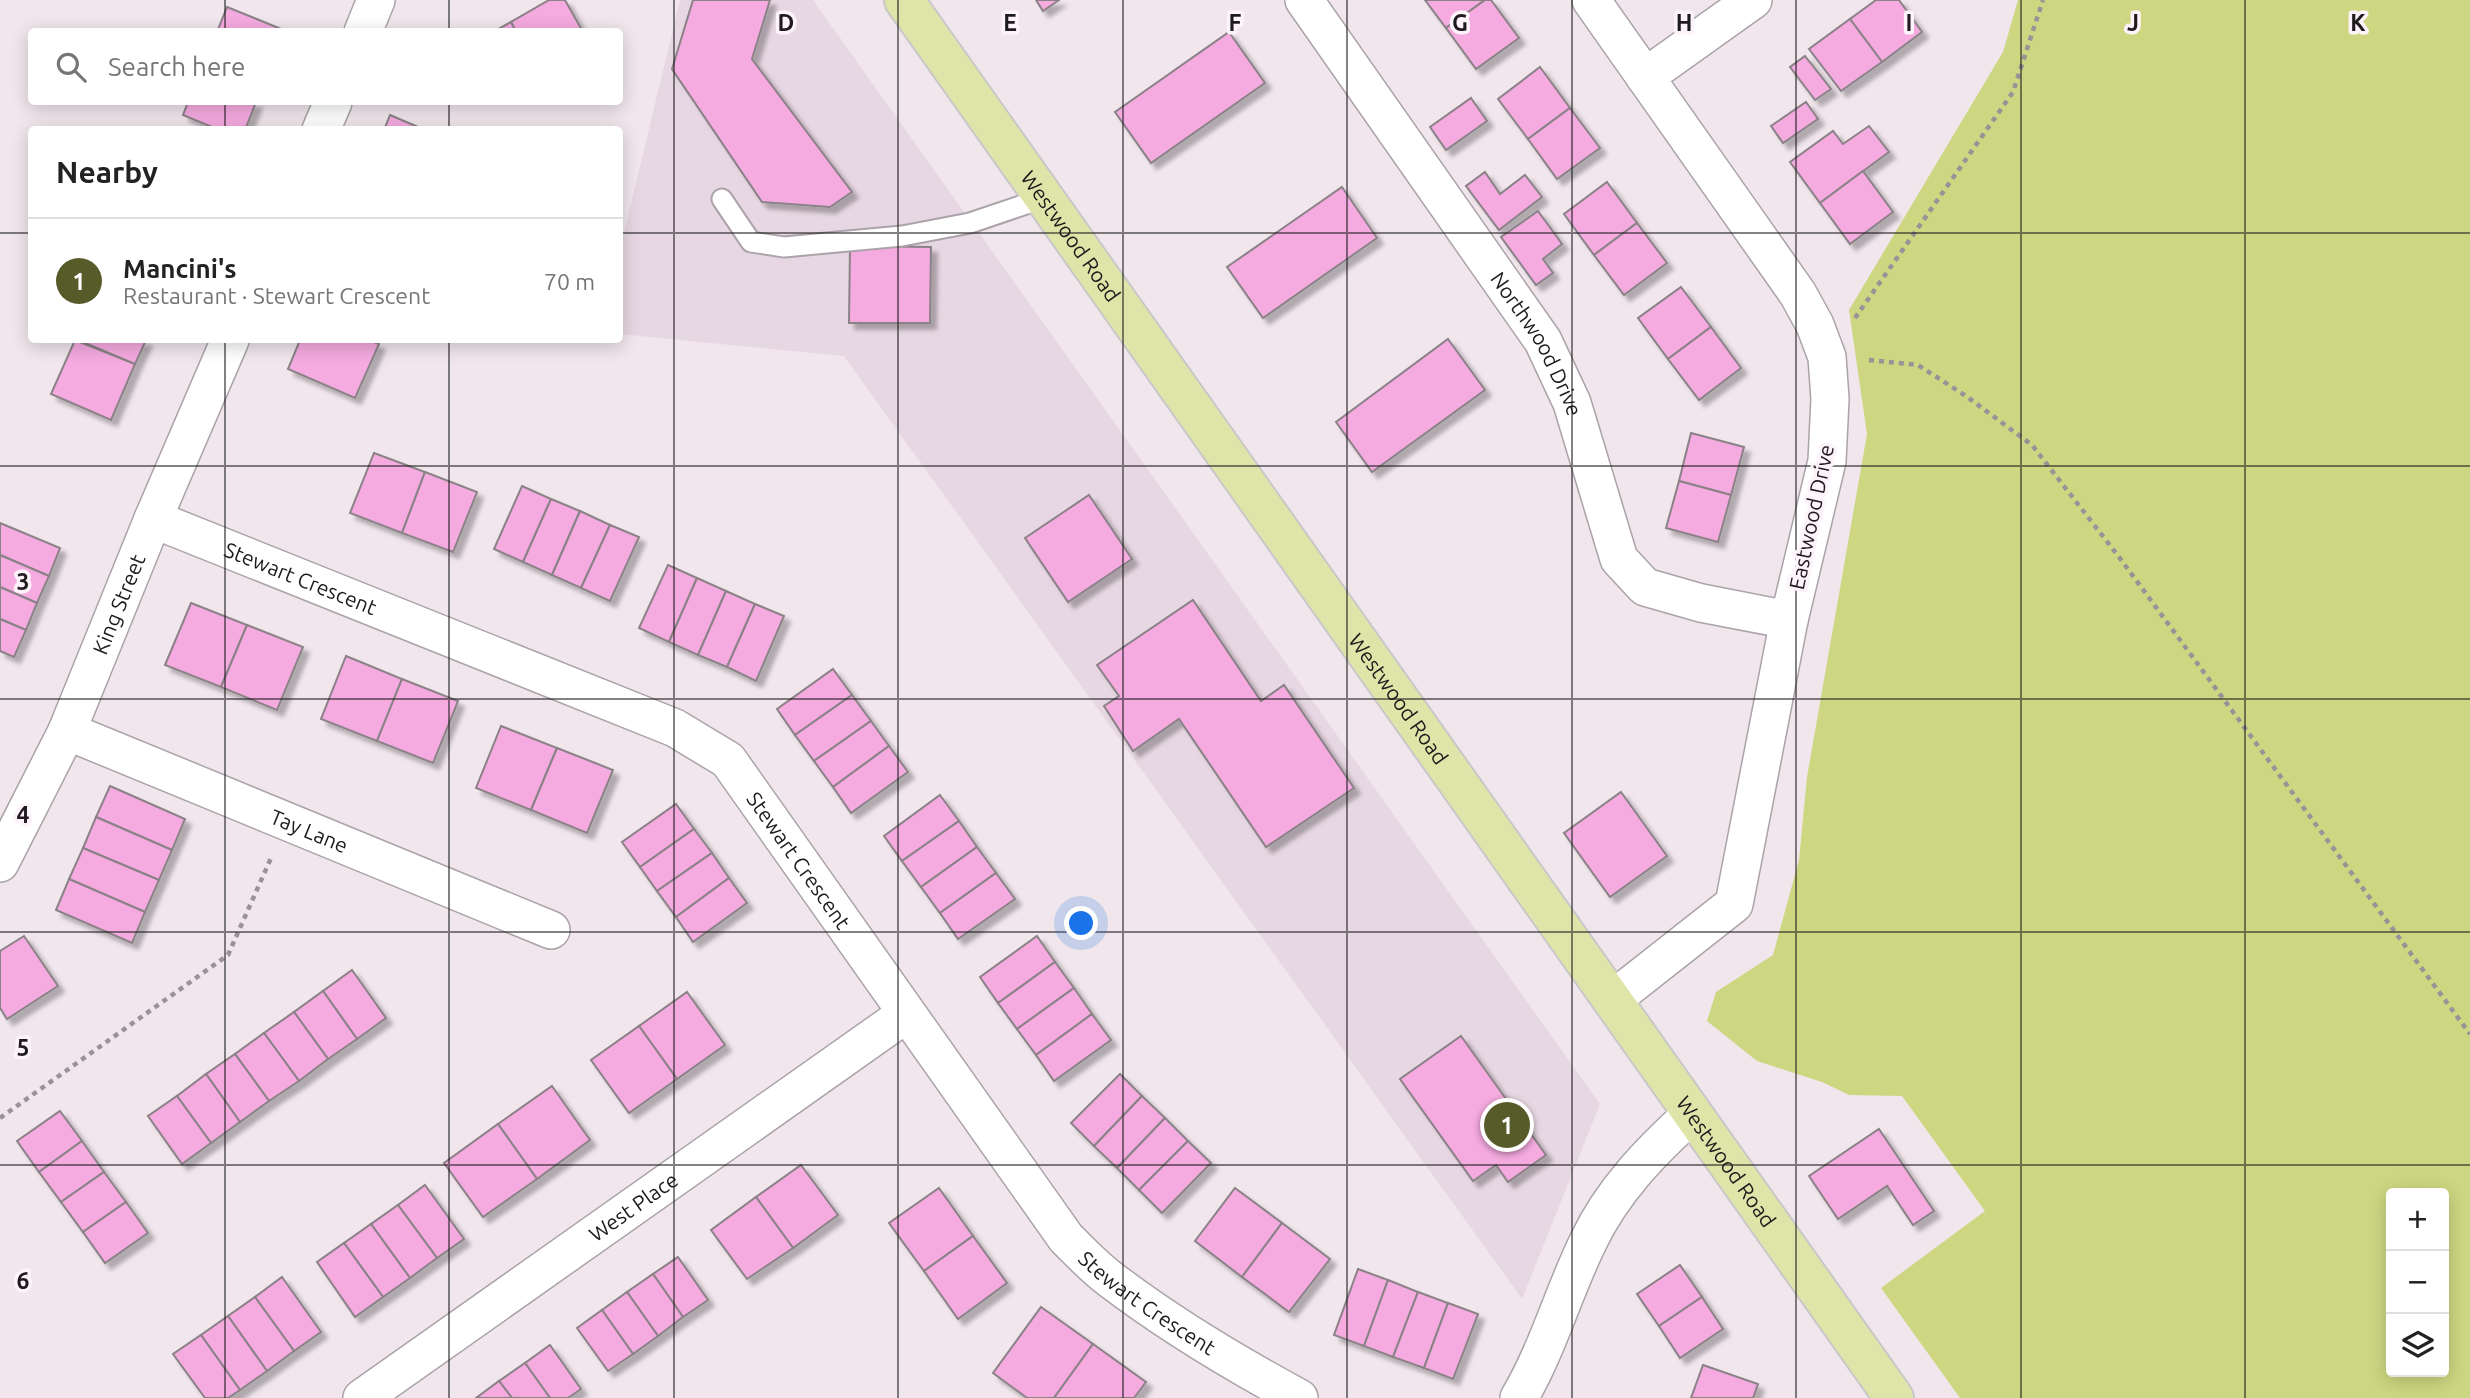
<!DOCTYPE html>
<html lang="en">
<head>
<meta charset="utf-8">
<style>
	body { margin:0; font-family:Ubuntu,sans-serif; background:#f6f6f6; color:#222 }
	.controls { position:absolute; right:21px; bottom:21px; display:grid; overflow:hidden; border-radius:7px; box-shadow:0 4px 18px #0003 }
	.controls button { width:63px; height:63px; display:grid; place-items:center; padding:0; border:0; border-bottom:2px solid #e0e0e0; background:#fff; color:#222; font:35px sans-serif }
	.you { position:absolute; left:1082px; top:924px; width:24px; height:24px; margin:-18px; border:5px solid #fff; border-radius:50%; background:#1a73e8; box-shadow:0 0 0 10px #1a73e833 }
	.badge { display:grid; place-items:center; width:46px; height:46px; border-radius:50%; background:#565b29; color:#fff; font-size:23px; font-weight:700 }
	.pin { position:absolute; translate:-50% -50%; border:4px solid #fff; box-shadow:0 2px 7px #0006 }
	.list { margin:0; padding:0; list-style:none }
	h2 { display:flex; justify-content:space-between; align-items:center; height:91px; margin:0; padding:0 28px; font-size:30px }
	h2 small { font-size:23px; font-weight:400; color:#767676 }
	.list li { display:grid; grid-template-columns:46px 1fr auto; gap:21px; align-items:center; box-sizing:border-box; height:126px; padding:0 28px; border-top:2px solid #e0e0e0 }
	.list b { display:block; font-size:26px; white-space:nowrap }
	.list p { margin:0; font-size:23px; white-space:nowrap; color:#767676 }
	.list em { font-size:23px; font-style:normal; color:#767676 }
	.icon { flex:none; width:38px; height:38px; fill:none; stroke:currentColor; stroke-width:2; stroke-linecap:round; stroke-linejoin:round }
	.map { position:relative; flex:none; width:2470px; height:1398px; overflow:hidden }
	.search { position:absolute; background:#fff; box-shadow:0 4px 18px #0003; left:28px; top:28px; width:595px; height:77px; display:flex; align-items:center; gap:18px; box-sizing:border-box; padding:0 24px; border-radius:7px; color:#767676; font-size:26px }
	.panel { position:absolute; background:#fff; box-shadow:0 4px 18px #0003; left:28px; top:126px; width:595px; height:217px; border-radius:7px }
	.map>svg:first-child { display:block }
	.built { fill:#e7d7e2 }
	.green { fill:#cdd781; fill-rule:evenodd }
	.building { fill:#f5aae0; stroke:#8a8287; stroke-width:2; filter:url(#shadow) }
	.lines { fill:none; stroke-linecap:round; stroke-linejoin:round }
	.service-casing { stroke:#aba3a9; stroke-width:23 }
	.minor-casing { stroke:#aba3a9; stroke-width:40 }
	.primary-casing { stroke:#c9c8c9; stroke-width:42 }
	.path { stroke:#999296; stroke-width:4.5; stroke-dasharray:5 5; stroke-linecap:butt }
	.service { stroke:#fff; stroke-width:19 }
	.minor { stroke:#fff; stroke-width:37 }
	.primary { stroke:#dfe5a8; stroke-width:38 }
	.grid { fill:none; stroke:#1e1b1d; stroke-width:2; stroke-opacity:0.55 }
	.labels { text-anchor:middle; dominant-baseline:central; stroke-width:7; stroke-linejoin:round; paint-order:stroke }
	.street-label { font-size:21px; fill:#1e1b1d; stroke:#fdf3fa }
	.grid-label { font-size:23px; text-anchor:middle; font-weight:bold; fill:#1e1b1d; stroke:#fdf3fa; stroke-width:7; stroke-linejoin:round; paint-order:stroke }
</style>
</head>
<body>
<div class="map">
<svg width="2470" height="1398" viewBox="0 0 2470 1398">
	<defs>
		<filter id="shadow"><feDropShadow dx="6" dy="6" stdDeviation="2" flood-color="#0004"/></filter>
	</defs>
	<rect width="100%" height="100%" fill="#f0e6ec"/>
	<path class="built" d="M680,0H813L1600,1104L1522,1299L844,356L620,334V250Z"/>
	<path class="green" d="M2018,0H2470V1398H1960L1881,1288L1985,1211L1902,1096L1849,1095L1822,1082L1757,1061L1707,1021L1716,992L1773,955L1799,860L1807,777L1867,434L1849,310L2003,52ZM2391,1193H2444V1372H2391Z"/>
	<g class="building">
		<path d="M549,0H565L583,32H516L511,22Z"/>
		<path d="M693,0H770L752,59L852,192L830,207L762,202L672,69Z"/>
		<path d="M1036,0H1059L1043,11Z"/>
		<path d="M1425,0H1485L1446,28Z"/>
		<path d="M1485,0H1491L1519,38L1476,69L1446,28Z"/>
		<path d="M1876,0H1899L1922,32L1882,62L1850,19Z"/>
		<path d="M227,7L286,31L217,32Z"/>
		<path d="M1850,19L1882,62L1841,91L1809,49Z"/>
		<path d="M511,22L516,32H493Z"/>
		<path d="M1229,32L1265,83L1151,163L1115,112Z"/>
		<path d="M1805,56L1831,89L1815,100L1790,67Z"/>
		<path d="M1540,67L1570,108L1528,139L1498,99Z"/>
		<path d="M1471,98L1487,121L1446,150L1430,127Z"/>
		<path d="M188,102H256L245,130H219L183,115Z"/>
		<path d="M1806,102L1818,119L1783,143L1771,126Z"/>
		<path d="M1570,108L1600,148L1557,179L1528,139Z"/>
		<path d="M390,115L425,130H384Z"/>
		<path d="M1869,126L1889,152L1820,203L1790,162L1833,131L1843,144Z"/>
		<path d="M1863,171L1893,212L1850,244L1820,203Z"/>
		<path d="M1485,172L1500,194L1525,175L1542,197L1499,230L1466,186Z"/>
		<path d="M1607,182L1637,223L1594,255L1564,214Z"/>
		<path d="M1342,187L1377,238L1263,318L1227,267Z"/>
		<path d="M1538,211L1562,244L1543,259L1553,273L1536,285L1501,237Z"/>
		<path d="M1637,223L1667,263L1624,295L1594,255Z"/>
		<path d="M850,246L931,247L930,323H849Z"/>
		<path d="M1681,287L1711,327L1668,359L1638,318Z"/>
		<path d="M1711,327L1741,368L1699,400L1668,359Z"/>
		<path d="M1448,339L1485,390L1372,472L1336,422Z"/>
		<path d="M75,340L135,364L111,420L51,394Z"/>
		<path d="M78,340H146L135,364Z"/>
		<path d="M300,340H369L379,344L355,398L288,369Z"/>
		<path d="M1691,433L1744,447L1731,495L1679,481Z"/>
		<path d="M374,453L425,472L402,533L350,513Z"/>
		<path d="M425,472L477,492L453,552L402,533Z"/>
		<path d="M1679,481L1731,495L1718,542L1666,528Z"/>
		<path d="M522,486L551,499L523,562L494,549Z"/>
		<path d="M1089,495L1132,559L1068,602L1025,538Z"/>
		<path d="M551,499L580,511L552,575L523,562Z"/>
		<path d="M580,511L610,525L581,588L552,575Z"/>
		<path d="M0,523L60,548L49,576L0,555Z"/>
		<path d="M610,525L639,537L610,601L581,588Z"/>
		<path d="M0,555L49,576L37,603L0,587Z"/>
		<path d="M668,565L697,578L669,642L639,628Z"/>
		<path d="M697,578L726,591L698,655L669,642Z"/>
		<path d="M0,587L37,603L26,630L0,619Z"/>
		<path d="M726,591L755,604L727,667L698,655Z"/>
		<path d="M1193,600L1261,701L1284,685L1354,788L1266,847L1179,719L1133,751L1104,706L1119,696L1097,665Z"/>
		<path d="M191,603L247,625L221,687L165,665Z"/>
		<path d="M755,604L784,616L756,681L727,667Z"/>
		<path d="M0,619L26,630L14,657L0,651Z"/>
		<path d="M247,625L303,647L277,710L221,687Z"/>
		<path d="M346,656L402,679L377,741L321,719Z"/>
		<path d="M833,669L852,695L795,735L777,709Z"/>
		<path d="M402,679L458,701L433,763L377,741Z"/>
		<path d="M852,695L871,721L814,761L795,735Z"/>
		<path d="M871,721L889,746L833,787L814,761Z"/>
		<path d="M501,726L557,748L531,810L476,788Z"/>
		<path d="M889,746L908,772L851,813L833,787Z"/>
		<path d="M557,748L613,770L587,833L531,810Z"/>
		<path d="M110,786L185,819L172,850L96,817Z"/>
		<path d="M1621,792L1667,856L1610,897L1564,833Z"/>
		<path d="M940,795L959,821L902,861L884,836Z"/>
		<path d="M676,804L694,829L640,867L622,842Z"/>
		<path d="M96,817L172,850L159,880L83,848Z"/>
		<path d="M959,821L977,847L921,887L902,861Z"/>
		<path d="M694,829L712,853L657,891L640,867Z"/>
		<path d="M977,847L996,873L940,913L921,887Z"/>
		<path d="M83,848L159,880L145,912L69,879Z"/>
		<path d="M712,853L729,878L676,917L657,891Z"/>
		<path d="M996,873L1015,899L958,939L940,913Z"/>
		<path d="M729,878L747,903L693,942L676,917Z"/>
		<path d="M69,879L145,912L132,943L56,910Z"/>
		<path d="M24,936L58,986L7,1019L0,1008V951Z"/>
		<path d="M1037,936L1055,962L998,1003L980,977Z"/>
		<path d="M1055,962L1074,988L1017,1029L998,1003Z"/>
		<path d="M352,970L386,1018L357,1039L323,991Z"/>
		<path d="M1074,988L1092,1014L1036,1055L1017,1029Z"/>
		<path d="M323,991L357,1039L328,1059L294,1012Z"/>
		<path d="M687,992L725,1045L677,1079L639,1026Z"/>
		<path d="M294,1012L328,1059L299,1081L264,1033Z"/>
		<path d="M1092,1014L1111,1040L1054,1081L1036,1055Z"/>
		<path d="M639,1026L677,1079L629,1113L591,1060Z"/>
		<path d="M264,1033L299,1081L269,1101L235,1054Z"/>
		<path d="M1461,1036L1546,1155L1508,1182L1496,1165L1473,1181L1400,1079Z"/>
		<path d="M235,1054L269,1101L240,1122L206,1074Z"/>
		<path d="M206,1074L240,1122L211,1143L177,1096Z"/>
		<path d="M1120,1074L1142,1096L1094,1146L1071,1123Z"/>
		<path d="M552,1086L590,1140L537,1179L498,1124Z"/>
		<path d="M177,1096L211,1143L182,1164L148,1116Z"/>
		<path d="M1142,1096L1165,1118L1117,1168L1094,1146Z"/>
		<path d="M60,1111L82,1141L39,1172L17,1141Z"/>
		<path d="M1165,1118L1188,1141L1139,1190L1117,1168Z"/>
		<path d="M498,1124L537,1179L483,1217L444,1163Z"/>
		<path d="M1879,1129L1934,1211L1913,1225L1887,1186L1838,1219L1809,1176Z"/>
		<path d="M82,1141L104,1172L61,1202L39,1172Z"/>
		<path d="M1188,1141L1211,1163L1162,1213L1139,1190Z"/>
		<path d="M801,1165L838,1215L793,1248L756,1197Z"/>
		<path d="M104,1172L126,1202L83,1232L61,1202Z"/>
		<path d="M425,1185L464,1239L437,1258L398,1205Z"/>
		<path d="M939,1188L973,1236L924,1271L889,1223Z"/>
		<path d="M1235,1188L1282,1223L1242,1277L1195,1241Z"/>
		<path d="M756,1197L793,1248L747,1279L711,1230Z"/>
		<path d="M126,1202L148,1233L105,1263L83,1232Z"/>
		<path d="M398,1205L437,1258L410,1278L371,1224Z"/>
		<path d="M1282,1223L1330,1259L1289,1312L1242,1277Z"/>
		<path d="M371,1224L410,1278L383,1297L344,1243Z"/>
		<path d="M973,1236L1007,1283L958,1319L924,1271Z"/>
		<path d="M344,1243L383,1297L355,1317L317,1262Z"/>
		<path d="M678,1257L708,1300L683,1317L653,1274Z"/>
		<path d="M1680,1265L1702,1297L1659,1326L1637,1294Z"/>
		<path d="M1358,1269L1388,1280L1364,1346L1334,1335Z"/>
		<path d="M653,1274L683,1317L658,1336L627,1292Z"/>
		<path d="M282,1277L321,1332L294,1351L255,1297Z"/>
		<path d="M1388,1280L1418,1292L1393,1357L1364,1346Z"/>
		<path d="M627,1292L658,1336L633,1354L602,1310Z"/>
		<path d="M1418,1292L1448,1303L1424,1368L1393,1357Z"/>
		<path d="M255,1297L294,1351L267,1371L228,1316Z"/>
		<path d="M1702,1297L1723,1329L1680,1358L1659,1326Z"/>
		<path d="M1448,1303L1478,1314L1453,1379L1424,1368Z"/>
		<path d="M1041,1307L1093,1344L1054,1398H1027L993,1373Z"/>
		<path d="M602,1310L633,1354L608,1371L577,1328Z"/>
		<path d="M228,1316L267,1371L240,1390L201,1335Z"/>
		<path d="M201,1335L240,1390L228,1398H205L173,1354Z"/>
		<path d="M1093,1344L1146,1382L1134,1398H1054Z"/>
		<path d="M550,1345L581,1389L568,1398H550L525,1363Z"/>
		<path d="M525,1363L550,1398H512L499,1381Z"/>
		<path d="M1703,1365L1758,1384L1753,1398H1691Z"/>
		<path d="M499,1381L512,1398H476Z"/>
	</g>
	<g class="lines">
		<defs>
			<path id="service" d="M722,199L751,242L784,247L902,236L970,223L1044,198"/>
			<g id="minor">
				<path id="s1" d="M1304,0L1543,341L1572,403L1619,559L1645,587L1701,603L1789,620"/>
				<path d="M1591,0L1798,294L1815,325L1827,357L1830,399L1827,461L1789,620L1734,904L1612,1000"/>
				<path d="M363,32L376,0"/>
				<path d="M1645,77L1753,0"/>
				<path d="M321,130L333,102"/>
				<path id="s2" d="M153,519L675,728L728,760L1066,1238C1080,1252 1094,1267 1110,1279C1169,1324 1234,1363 1299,1398"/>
				<path id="s3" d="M67,731L551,930"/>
				<path id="s4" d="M0,863L67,731L153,519L230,340"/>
				<path id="s5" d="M362,1398L906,1014"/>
				<path d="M1519,1398C1548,1349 1563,1293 1588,1242C1612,1191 1651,1151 1692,1114"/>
			</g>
			<g id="primary">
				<path id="s6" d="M904,0L1894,1398"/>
			</g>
		</defs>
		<use href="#service" class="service-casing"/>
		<use href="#minor" class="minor-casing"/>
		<use href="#primary" class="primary-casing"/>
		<g class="path">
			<path d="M1855,318L2013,92L2043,0"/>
			<path d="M1869,360L1918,365L1966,396L2032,445L2119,557L2470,1034"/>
			<path d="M0,1118L228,955L271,858"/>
		</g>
		<use href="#service" class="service"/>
		<use href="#minor" class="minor"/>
		<use href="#primary" class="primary"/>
	</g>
	<path class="grid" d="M225,0V32M449,0V32M674,0V1398M898,0V1398M1123,0V1398M1347,0V1398M1572,0V1398M1796,0V1398M2021,0V1398M2245,0V1398M225,102V130M449,102V130M0,233H32M620,233H2470M225,340V1398M449,340V1398M0,466H2470M0,699H2470M0,932H2470M0,1165H2470"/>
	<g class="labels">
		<g class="street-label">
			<text stroke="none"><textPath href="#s6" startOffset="289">Westwood Road</textPath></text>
			<text stroke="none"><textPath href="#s1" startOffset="416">Northwood Drive</textPath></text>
			<text transform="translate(1811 517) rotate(-78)">Eastwood Drive</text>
			<text stroke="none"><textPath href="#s2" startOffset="159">Stewart Crescent</textPath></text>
			<text stroke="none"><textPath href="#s4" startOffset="285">King Street</textPath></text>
			<text stroke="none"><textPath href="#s6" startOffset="856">Westwood Road</textPath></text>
			<text stroke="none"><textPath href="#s3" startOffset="262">Tay Lane</textPath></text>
			<text stroke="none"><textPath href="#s2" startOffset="747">Stewart Crescent</textPath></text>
			<text stroke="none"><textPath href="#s6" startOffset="1423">Westwood Road</textPath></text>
			<text stroke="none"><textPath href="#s5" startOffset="332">West Place</textPath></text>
			<text stroke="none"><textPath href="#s2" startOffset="1314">Stewart Crescent</textPath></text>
		</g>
	</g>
	<g class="grid-label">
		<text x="786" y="31">D</text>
		<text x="1010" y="31">E</text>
		<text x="1235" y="31">F</text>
		<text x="1460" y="31">G</text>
		<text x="1684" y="31">H</text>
		<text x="1909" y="31">I</text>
		<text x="2133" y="31">J</text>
		<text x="2358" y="31">K</text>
		<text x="23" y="590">3</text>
		<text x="23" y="823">4</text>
		<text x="23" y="1056">5</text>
		<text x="23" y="1289">6</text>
	</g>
</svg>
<div class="controls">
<button>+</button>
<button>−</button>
<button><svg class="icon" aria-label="layers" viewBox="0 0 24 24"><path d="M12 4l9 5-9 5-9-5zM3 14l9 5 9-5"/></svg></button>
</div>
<div class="you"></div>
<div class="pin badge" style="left:1507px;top:1125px">1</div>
<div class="search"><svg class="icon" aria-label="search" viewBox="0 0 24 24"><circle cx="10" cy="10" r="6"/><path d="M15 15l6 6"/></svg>Search here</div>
<section class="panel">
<h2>Nearby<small></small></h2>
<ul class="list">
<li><span class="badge">1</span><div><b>Mancini's</b><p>Restaurant · Stewart Crescent</p></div><em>70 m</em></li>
</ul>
</section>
</div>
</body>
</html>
